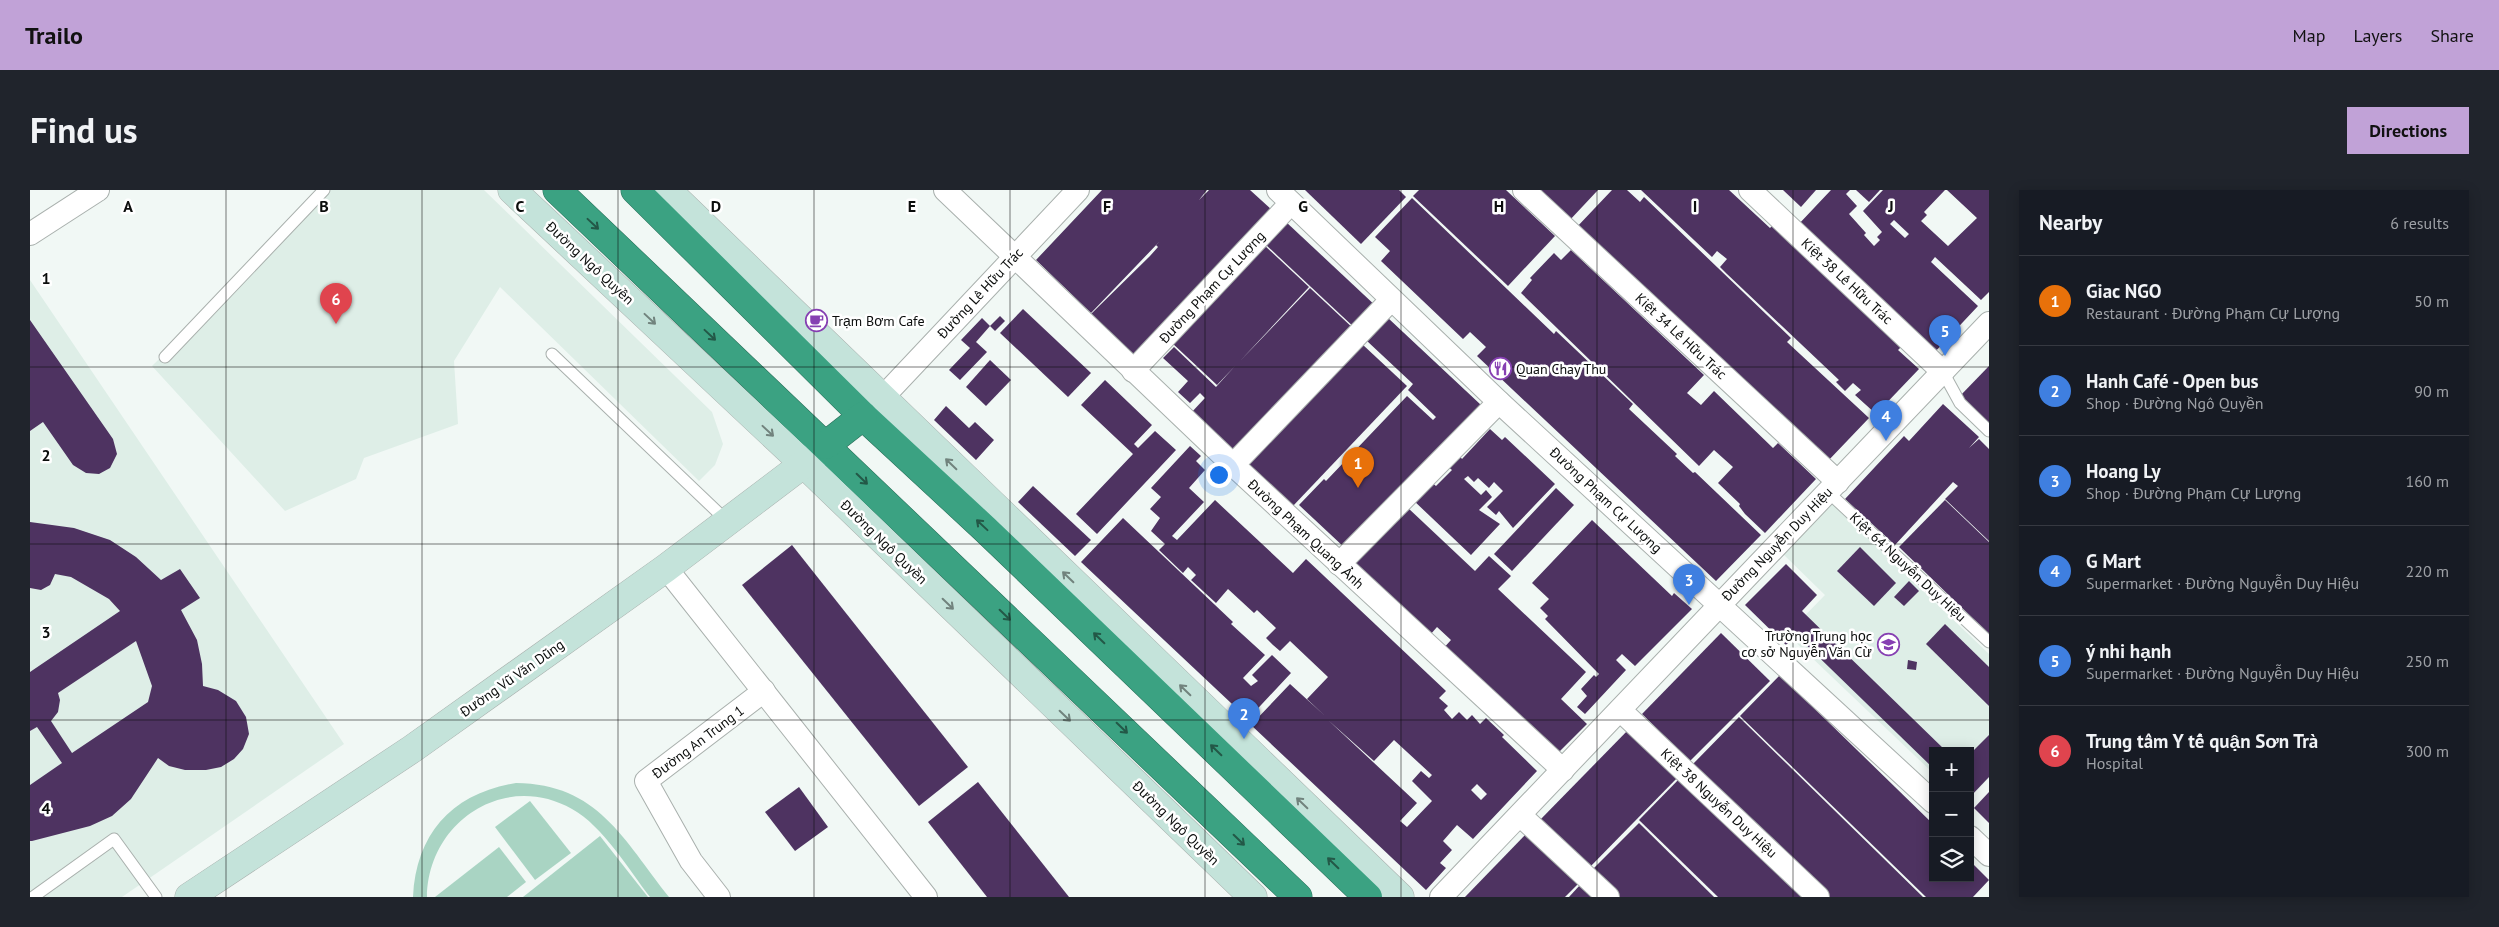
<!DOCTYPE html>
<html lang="en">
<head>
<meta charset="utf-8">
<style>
	body { margin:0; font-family:"PT Sans",sans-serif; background:#20242c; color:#f1f3f6 }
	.controls { position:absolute; right:15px; bottom:15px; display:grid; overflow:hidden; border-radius:0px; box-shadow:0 2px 12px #0003 }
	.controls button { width:45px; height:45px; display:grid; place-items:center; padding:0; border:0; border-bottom:1px solid #363941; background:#171b24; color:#f1f3f6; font:25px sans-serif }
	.you { position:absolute; left:1188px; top:284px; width:18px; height:18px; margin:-12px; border:4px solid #fff; border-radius:50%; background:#1a73e8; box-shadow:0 0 0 8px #1a73e833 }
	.badge { display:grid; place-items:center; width:32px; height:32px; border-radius:50%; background:#c1a2d7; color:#fff; font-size:16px; font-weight:700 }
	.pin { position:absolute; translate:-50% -41px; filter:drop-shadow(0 1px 2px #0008) }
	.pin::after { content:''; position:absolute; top:26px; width:18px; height:15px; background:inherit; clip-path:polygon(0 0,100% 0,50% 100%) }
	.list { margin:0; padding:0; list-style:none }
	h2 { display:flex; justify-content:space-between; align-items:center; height:65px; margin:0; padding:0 20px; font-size:21px }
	h2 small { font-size:16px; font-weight:400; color:#9ea1a6 }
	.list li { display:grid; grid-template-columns:32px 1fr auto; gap:15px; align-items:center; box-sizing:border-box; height:90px; padding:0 20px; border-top:1px solid #363941 }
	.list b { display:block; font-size:19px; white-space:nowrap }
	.list p { margin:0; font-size:16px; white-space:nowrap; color:#9ea1a6 }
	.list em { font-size:16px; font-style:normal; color:#9ea1a6 }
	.icon { flex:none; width:28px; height:28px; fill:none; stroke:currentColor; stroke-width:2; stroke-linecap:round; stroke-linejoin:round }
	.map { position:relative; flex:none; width:1959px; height:707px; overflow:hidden; border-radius:0px }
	header { display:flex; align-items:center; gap:30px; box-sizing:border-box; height:70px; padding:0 25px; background:#c1a2d7; color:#111 }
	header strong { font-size:24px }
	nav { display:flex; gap:28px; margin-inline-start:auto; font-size:18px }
	.intro { display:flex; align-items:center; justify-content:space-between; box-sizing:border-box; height:120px; padding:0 30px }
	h1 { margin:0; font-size:35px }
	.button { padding:12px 22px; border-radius:0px; background:#c1a2d7; color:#111; font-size:18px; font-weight:700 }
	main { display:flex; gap:30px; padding:0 30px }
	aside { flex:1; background:#171b24; border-radius:0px; box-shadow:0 2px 12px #0003 }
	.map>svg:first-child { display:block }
	.built { fill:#deeee7 }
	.green { fill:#a9d4c3 }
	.building { fill:#4e3361; fill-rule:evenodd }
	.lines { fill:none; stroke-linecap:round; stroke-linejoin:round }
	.lane-casing { stroke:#a9b0ad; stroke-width:13 }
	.street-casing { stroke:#a9b0ad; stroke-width:24 }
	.secondary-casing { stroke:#a9b0ad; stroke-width:29 }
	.highway-casing { stroke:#2a6e59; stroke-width:29 }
	.lane { stroke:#fff; stroke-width:11 }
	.street { stroke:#fff; stroke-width:22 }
	.secondary { stroke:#c4e3da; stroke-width:28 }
	.highway { stroke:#3ba282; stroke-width:28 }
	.oneway { stroke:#235847 }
	.oneway2 { stroke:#71837d }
	.grid { fill:none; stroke:#0b0d0c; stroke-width:1; stroke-opacity:0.55 }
	.labels { text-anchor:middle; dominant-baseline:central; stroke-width:5; stroke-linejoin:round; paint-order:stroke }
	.street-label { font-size:14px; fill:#0b0d0c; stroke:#fff }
	.poi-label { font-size:14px; fill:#0b0d0c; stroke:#fff; text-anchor:start }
	.grid-label { font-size:16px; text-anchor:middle; font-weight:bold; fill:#0b0d0c; stroke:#fff; stroke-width:5; stroke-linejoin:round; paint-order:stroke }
</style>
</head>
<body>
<header>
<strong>Trailo</strong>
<nav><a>Map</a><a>Layers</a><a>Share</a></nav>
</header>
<div class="intro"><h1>Find us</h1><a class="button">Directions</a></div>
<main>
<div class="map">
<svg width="1959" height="707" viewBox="0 0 1959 707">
	<rect width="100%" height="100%" fill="#f1f8f5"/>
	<g class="built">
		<path d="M300,0H454L682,222L693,254L685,275L669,291L470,97L424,171L428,234L334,268L326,289L255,321L122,176Z"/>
		<path d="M0,90L314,554L92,707H0Z"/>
		<path d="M1798,310L1959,464V588L1940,607V561H1903V583L1757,444L1795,405L1750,361Z"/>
	</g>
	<g class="green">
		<path d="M486,593C568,594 593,649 639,707H620C599,680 573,636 542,619C474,581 398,632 397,707H383C386,643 423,603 486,593Z"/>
		<path d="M500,611L541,663L505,690L465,637Z"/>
		<path d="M570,646L618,707H493Z"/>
		<path d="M469,657L496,692L477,707H405Z"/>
	</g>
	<g class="building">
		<path d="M1072,0H1177L1169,10L1179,0H1220L1243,21L1105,167L1061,124L1120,66L1128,57L1126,55L1130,51L1061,123L1006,70Z"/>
		<path d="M1275,0H1369L1376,7L1331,54Z"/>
		<path d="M1389,0H1476L1525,46L1478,96L1383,6Z"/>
		<path d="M1504,0H1568L1538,32Z"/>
		<path d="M1582,0H1597L1610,12L1614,7L1761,148L1757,152L1839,228L1796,273L1545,39Z"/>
		<path d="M1611,0H1699L1740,38L1742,36L1871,157L1868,160L1889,179L1846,224L1825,205L1831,200L1823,193L1815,201L1806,192L1809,190L1697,84L1690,77L1697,69L1687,61L1682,67Z"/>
		<path d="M1753,0H1786L1771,17Z"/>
		<path d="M1801,0H1820L1816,4L1827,16L1819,24L1836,43L1834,45L1844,56L1850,50L1847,47L1852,42L1833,21L1853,0H1915L1894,22L1897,25L1891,31L1918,56L1947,28L1917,0H1959V102L1951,110L1905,67L1901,72L1948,116L1904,163L1767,36ZM1864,30L1879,44L1875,48L1860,34Z"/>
		<path d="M1826,0H1850L1839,12Z"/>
		<path d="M1382,8L1524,144L1526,141L1603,214L1599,219L1647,264L1645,266L1663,283L1665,282L1731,345L1686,391L1447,166L1456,157L1440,142L1433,149L1351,71L1360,61L1345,47Z"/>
		<path d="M1255,31L1348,118L1327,140L1234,53Z"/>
		<path d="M1233,54L1279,97L1210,171L1280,98L1325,140L1206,266L1160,224L1175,208L1170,203L1160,213L1148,202L1158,191L1133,168L1144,157L1186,197L1205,176L1187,195L1141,152Z"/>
		<path d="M1541,60L1674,185L1657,203L1671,215L1684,201L1743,258L1748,253L1786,289L1735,343L1715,324L1709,316L1710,314L1688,293L1703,277L1684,260L1669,276L1491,103L1502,90L1500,88L1524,63L1531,70Z"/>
		<path d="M993,119L1061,183L1038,207L970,143Z"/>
		<path d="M970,126L975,131L965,141L960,136Z"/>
		<path d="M952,128L960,136L946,152L957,162L930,190L919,180L940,158L931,150Z"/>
		<path d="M1358,128L1451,215L1315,358L1269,315L1294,289L1296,291L1377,206L1403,230L1406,227L1378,200L1383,194L1337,151Z"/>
		<path d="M0,130L83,249L87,264L80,278L69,284L56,283L43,275L13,232L0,241Z"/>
		<path d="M1332,154L1377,196L1262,317L1217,275Z"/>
		<path d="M960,170L981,190L956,216L936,197Z"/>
		<path d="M1959,176V236L1929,207Z"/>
		<path d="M1075,190L1122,235L1104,254L1108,258L1125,241L1146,260L1067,344L1046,324L1103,264L1051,215Z"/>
		<path d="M1913,214L1949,247L1939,258L1949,249L1959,259V351L1915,309L1928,296L1923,292L1865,355L1815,309L1874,246L1879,251Z"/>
		<path d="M916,216L939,238L945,232L964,250L946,270L904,230Z"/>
		<path d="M1460,239L1472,250L1475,247L1525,294L1483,338L1469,321L1466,325L1457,317L1473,301L1464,292L1459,298L1448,288L1444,292L1438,286L1434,289L1451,305L1456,300L1462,307L1449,320L1470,334L1441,365L1382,309L1400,291L1406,296L1422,280L1417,276L1428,264L1432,269Z"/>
		<path d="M1160,256L1171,266L1166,271L1175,280L1159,298L1174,312L1142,346L1147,350L1185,310L1263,383L1276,369L1416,501L1409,508L1418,516L1414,520L1422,529L1429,522L1437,530L1442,525L1450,534L1456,528L1474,545L1472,547L1507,581L1443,649L1427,635L1413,651L1422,660L1410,673L1416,678L1396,700L1221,535L1260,494L1294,525L1277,509L1298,487L1260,451L1250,461L1243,455L1236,448L1246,438L1227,420L1224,423L1198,399L1186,413L1161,390L1166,385L1158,377L1153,383L1129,360L1135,354L1121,341L1130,328L1120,319L1131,307L1121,298ZM1298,530L1344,571L1364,550L1402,585L1399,588L1391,581L1382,591L1402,611L1377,637L1370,631L1387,613ZM1447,594L1457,604L1451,610L1441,600Z"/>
		<path d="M1003,296L1061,350L1045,366L988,312Z"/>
		<path d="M1526,298L1544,315L1482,381L1464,364Z"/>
		<path d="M1915,310L1959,352V444L1869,357Z"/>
		<path d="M1377,317L1445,381L1459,366L1481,386L1468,399L1556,482L1531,509L1557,534L1524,567L1411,461L1421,450L1407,437L1400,445L1323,372Z"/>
		<path d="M1093,328L1203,432L1201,434L1235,465L1213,488L1221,496L1228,491L1222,485L1242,465L1261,483L1218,529L1051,372Z"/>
		<path d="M1562,330L1642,406L1644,403L1662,419L1605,476L1592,464L1586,470L1596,480L1555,524L1547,517L1557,506L1551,499L1564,485L1566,487L1569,484L1515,429L1518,426L1510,418L1519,409L1502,393Z"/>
		<path d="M0,332L44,338L80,350L106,367L131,390L150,379L170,408L151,420L167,450L172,474L173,496L188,500L206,511L216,527L219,544L213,559L204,569L191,577L176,580H155L139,576L128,568L101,609L82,626L60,636L2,651H0V595L32,573L7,537L0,541V482L90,421L79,409L41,387L25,384L20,395L11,400L0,398ZM106,451L122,496L118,512L42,563L21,531L28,522L30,510L28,503Z"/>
		<path d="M762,355L938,577L889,616L712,395Z"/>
		<path d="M1830,357L1866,393L1844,416L1807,381Z"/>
		<path d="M1756,374L1787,405L1772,421L1916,561H1903V578L1766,445L1756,455L1715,415Z"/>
		<path d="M1879,391L1889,401L1874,416L1864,407Z"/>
		<path d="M1915,434L1959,477V516L1896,454Z"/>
		<path d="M1691,443L1740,491L1660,571L1612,524Z"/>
		<path d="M1878,470L1887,472L1886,480L1877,479Z"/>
		<path d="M1750,485L1903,634V688H1940V671L1959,690L1943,707H1896L1710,526Z"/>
		<path d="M1709,527L1756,573L1893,707H1798L1663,574Z"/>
		<path d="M1601,537L1650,585L1558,679L1509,631Z"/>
		<path d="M1959,545V587L1940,607V564Z"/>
		<path d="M1652,586L1779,707H1688L1609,630Z"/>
		<path d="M948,592L1039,707H957L898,632Z"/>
		<path d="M769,597L798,637L765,661L735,622Z"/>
		<path d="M1959,602V633L1944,618Z"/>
		<path d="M1609,633L1684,707H1590L1562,680Z"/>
		<path d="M1498,642L1550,692L1535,707H1435Z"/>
		<path d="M1550,695L1562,707H1539Z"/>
	</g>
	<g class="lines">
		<defs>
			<g id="lane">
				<path d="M522,164L697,331"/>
				<path d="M135,167L294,0"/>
				<path d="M1913,182L1930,213L1959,241"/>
				<path d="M1798,302L1959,452"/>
				<path d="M3,707L84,649L126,707"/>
			</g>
			<g id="street">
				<path d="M915,0L1203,275L1533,580"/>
				<path d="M1248,0L1469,212L1903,612"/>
				<path d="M1494,0L1808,292"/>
				<path d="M1720,0L1913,182"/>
				<path d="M0,44L68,0"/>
				<path d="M1103,181L1261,13"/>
				<path d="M853,207L1048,0"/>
				<path d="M1203,275L1361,110"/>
				<path d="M1309,374L1469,212"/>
				<path d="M636,378L896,707"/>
				<path d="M1590,520L1788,707"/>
				<path d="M1490,625L1578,707"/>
				<path d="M1940,647L1959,665"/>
				<path d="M689,707L661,671L616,591L734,501"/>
				<path d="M1411,707L1959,133"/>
			</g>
			<g id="secondary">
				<path d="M482,0L774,274L1223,707"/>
				<path d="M637,0L1370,707"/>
				<path d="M159,707L382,559L636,378L788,263"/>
			</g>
			<g id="highway">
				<path d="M527,0L1268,707"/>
				<path d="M605,0L833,226L955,339L1338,707"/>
				<path d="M796,255L833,226"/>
			</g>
		</defs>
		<use href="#lane" class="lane-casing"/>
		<use href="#street" class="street-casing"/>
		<use href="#secondary" class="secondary-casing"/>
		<use href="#highway" class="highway-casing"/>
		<use href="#lane" class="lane"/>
		<use href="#street" class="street"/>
		<use href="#secondary" class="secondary"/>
		<use href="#highway" class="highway"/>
	</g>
	<defs><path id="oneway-shaft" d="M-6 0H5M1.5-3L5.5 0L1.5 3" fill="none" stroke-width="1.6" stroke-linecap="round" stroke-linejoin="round" transform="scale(1.25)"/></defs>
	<g class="oneway">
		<use href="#oneway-shaft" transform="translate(563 34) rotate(43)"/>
		<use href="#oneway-shaft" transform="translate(680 145) rotate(43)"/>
		<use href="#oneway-shaft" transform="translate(832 289) rotate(44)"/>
		<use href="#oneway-shaft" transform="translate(952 335) rotate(-137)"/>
		<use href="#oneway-shaft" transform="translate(975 425) rotate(44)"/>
		<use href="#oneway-shaft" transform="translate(1069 448) rotate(-136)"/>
		<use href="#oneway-shaft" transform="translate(1092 538) rotate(44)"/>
		<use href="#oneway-shaft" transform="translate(1186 560) rotate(-136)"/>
		<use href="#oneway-shaft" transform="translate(1209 650) rotate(44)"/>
		<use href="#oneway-shaft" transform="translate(1303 673) rotate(-136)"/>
	</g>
	<g class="oneway2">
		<use href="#oneway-shaft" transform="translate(620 129) rotate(43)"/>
		<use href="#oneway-shaft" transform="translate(738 241) rotate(43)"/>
		<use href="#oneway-shaft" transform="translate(921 274) rotate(-136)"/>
		<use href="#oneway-shaft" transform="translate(1038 387) rotate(-136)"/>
		<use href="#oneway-shaft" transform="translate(918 414) rotate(44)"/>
		<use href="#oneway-shaft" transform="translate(1155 500) rotate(-136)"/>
		<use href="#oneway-shaft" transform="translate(1035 526) rotate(44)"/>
		<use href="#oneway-shaft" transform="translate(1272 613) rotate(-136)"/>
	</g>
	<path class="grid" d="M196,0V707M392,0V707M588,0V707M784,0V707M980,0V707M1175,0V707M1371,0V707M1567,0V707M1763,0V707M0,177H1959M0,354H1959M0,530H1959"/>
	<defs>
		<symbol id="cafe-ring" viewBox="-11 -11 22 22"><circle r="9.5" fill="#fff" stroke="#863fb2" stroke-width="1.5"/><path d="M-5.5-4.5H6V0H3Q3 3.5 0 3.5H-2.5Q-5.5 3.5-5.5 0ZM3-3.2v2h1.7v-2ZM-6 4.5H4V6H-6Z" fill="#863fb2"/></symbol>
		<symbol id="restaurant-ring" viewBox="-11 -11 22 22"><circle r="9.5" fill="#fff" stroke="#863fb2" stroke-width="1.5"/><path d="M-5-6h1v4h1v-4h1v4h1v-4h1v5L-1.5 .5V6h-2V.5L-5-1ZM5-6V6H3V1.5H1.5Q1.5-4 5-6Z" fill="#863fb2"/></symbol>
		<symbol id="school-ring" viewBox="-11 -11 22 22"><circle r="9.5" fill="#fff" stroke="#863fb2" stroke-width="1.5"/><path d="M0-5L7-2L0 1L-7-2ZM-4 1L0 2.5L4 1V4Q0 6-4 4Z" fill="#863fb2"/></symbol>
	</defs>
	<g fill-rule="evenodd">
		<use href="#cafe-ring" x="774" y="118" width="25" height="25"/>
		<use href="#restaurant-ring" x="1458" y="166" width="25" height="25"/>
		<use href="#school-ring" x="1846" y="442" width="25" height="25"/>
	</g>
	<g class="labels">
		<g class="street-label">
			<text transform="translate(560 73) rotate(43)">Đường Ngô Quyền</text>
			<text transform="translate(1817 91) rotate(43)">Kiệt 38 Lê Hữu Trác</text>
			<text transform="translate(1182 97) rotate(-47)">Đường Phạm Cự Lượng</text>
			<text transform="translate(950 103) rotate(-47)">Đường Lê Hữu Trác</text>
			<text transform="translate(1651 146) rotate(43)">Kiệt 34 Lê Hữu Trác</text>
			<text transform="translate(1576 310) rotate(43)">Đường Phạm Cự Lượng</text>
			<text transform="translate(1276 344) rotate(43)">Đường Phạm Quang Ảnh</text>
			<text transform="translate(854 352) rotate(44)">Đường Ngô Quyền</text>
			<text transform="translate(1747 354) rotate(-46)">Đường Nguyễn Duy Hiệu</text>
			<text transform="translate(1878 377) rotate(43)">Kiệt 64 Nguyễn Duy Hiệu</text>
			<text transform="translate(482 488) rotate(-35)">Đường Vũ Văn Dũng</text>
			<text transform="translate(668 552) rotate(-37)">Đường An Trung 1</text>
			<text transform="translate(1689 613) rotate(43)">Kiệt 38 Nguyễn Duy Hiệu</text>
			<text transform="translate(1146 633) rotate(44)">Đường Ngô Quyền</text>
		</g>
		<g class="poi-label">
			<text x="802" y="131">Trạm Bơm Cafe</text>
			<text x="1486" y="179">Quan Chay Thu</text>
			<text x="1842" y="446" text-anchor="end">Trường Trung học<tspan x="1842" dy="16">cơ sở Nguyễn Văn Cừ</tspan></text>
		</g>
	</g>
	<g class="grid-label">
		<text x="98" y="22">A</text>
		<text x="294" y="22">B</text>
		<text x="490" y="22">C</text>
		<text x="686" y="22">D</text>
		<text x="882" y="22">E</text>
		<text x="1077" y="22">F</text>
		<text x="1273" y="22">G</text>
		<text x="1469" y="22">H</text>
		<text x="1665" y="22">I</text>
		<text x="1861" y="22">J</text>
		<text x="16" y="94">1</text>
		<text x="16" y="271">2</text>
		<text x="16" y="448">3</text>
		<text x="16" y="624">4</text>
	</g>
</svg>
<div class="controls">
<button>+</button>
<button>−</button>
<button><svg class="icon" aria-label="layers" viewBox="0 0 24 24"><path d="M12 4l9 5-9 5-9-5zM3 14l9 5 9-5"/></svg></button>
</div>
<div class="you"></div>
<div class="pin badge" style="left:1328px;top:298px;background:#e8710a">1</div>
<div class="pin badge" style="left:1214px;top:549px;background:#3f7fe0">2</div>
<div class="pin badge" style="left:1659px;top:415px;background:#3f7fe0">3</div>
<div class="pin badge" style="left:1856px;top:251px;background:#3f7fe0">4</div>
<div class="pin badge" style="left:1915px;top:166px;background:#3f7fe0">5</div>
<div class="pin badge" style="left:306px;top:134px;background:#e0444e">6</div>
</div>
<aside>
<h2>Nearby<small>6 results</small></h2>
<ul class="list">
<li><span class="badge" style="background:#e8710a">1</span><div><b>Giac NGO</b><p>Restaurant · Đường Phạm Cự Lượng</p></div><em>50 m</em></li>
<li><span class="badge" style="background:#3f7fe0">2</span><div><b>Hanh Café - Open bus</b><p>Shop · Đường Ngô Quyền</p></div><em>90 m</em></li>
<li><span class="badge" style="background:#3f7fe0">3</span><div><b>Hoang Ly</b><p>Shop · Đường Phạm Cự Lượng</p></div><em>160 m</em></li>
<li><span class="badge" style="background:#3f7fe0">4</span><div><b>G Mart</b><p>Supermarket · Đường Nguyễn Duy Hiệu</p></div><em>220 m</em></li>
<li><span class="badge" style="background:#3f7fe0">5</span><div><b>ý nhi hạnh</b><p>Supermarket · Đường Nguyễn Duy Hiệu</p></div><em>250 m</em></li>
<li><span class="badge" style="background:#e0444e">6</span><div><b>Trung tâm Y tế quận Sơn Trà</b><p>Hospital</p></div><em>300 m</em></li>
</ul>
</aside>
</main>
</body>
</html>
